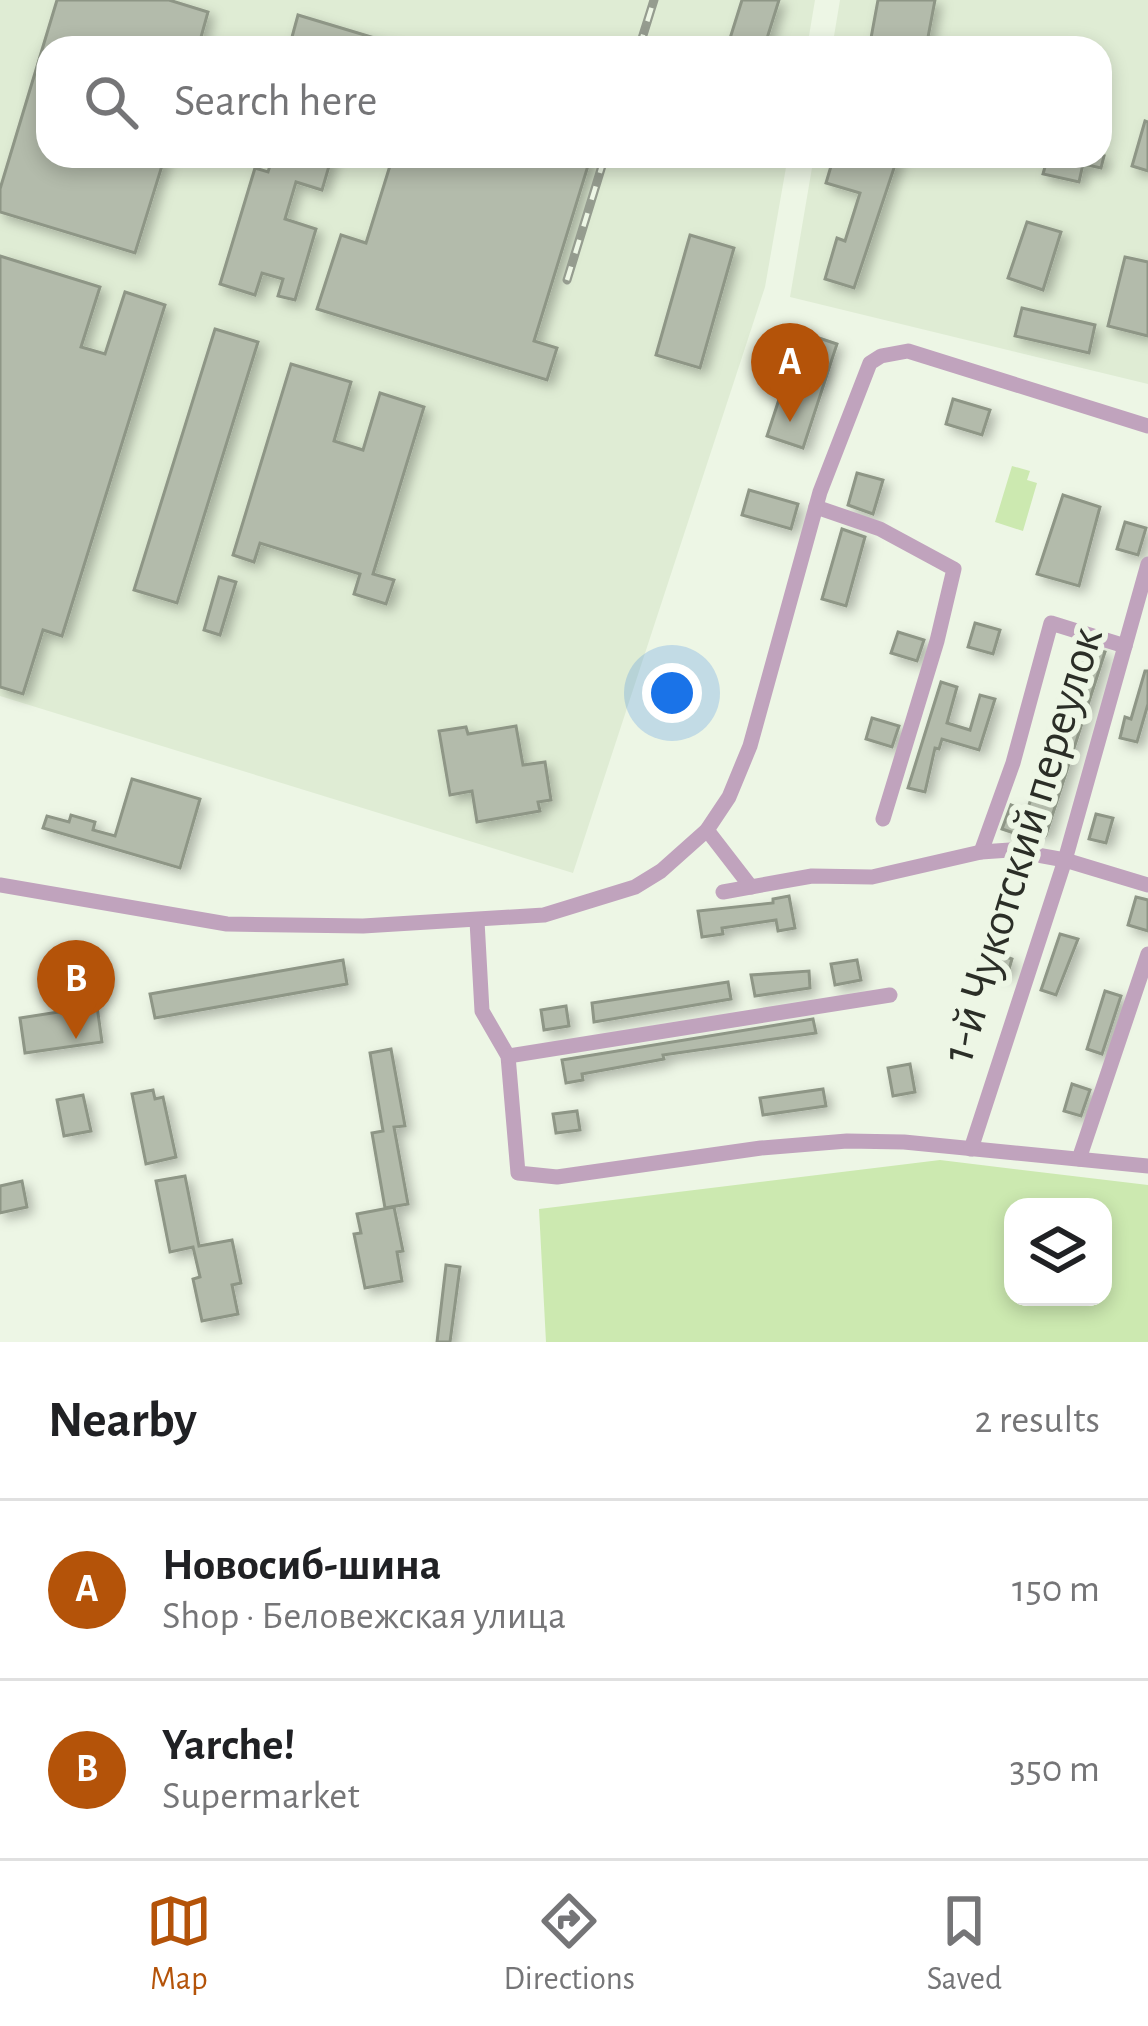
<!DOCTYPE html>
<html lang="en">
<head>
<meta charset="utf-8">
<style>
	body { margin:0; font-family:"Alegreya Sans",sans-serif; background:#f6f6f6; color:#202124 }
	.controls { position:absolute; right:36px; bottom:36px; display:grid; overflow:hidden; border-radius:24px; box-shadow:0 6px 18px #0003 }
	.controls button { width:108px; height:108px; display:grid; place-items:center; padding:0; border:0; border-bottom:3px solid #e0e0e0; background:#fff; color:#202124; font:60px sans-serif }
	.you { position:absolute; left:672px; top:693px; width:42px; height:42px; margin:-30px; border:9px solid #fff; border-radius:50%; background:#1a73e8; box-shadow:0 0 0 18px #1a73e833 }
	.badge { display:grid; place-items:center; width:78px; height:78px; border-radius:50%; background:#b45309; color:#fff; font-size:39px; font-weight:700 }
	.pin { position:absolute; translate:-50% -99px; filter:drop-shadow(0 3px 6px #0008) }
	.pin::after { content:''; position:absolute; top:63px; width:42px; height:36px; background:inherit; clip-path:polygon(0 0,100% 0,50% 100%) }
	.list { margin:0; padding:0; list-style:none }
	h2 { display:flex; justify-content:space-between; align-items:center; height:156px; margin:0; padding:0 48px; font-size:51px }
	h2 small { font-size:39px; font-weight:400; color:#757577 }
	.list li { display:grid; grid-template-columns:78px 1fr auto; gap:36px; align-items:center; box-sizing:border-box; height:180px; padding:0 48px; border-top:3px solid #e0e0e0 }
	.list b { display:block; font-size:45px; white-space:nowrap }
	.list p { margin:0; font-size:39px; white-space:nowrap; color:#757577 }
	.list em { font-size:39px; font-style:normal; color:#757577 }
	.icon { flex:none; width:66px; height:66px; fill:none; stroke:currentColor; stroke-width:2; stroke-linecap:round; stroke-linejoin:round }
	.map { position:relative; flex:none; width:1148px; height:1342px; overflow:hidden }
	.search { position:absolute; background:#fff; box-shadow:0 6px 18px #0003; left:36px; right:36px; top:36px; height:132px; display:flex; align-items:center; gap:30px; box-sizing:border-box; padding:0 42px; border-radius:36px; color:#757577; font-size:45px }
	.sheet { height:516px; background:#fff }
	nav { display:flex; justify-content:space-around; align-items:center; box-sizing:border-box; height:168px; border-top:3px solid #e0e0e0; background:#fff; font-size:33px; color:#757577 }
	nav a { display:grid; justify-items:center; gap:6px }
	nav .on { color:#b45309 }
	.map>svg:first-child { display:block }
	.built { fill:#dfecd4 }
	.green { fill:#cce9b0; fill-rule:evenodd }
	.building { fill:#b3bbab; stroke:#8e9686; stroke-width:3; filter:url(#shadow) }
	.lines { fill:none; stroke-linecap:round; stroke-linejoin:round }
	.street { stroke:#c0a3bd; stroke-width:15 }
	.rail-casing { stroke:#959c8f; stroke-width:9 }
	.rail { stroke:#edf6e5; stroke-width:4.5; stroke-dasharray:14; stroke-linecap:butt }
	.labels { text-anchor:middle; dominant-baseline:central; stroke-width:12; stroke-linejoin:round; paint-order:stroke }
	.street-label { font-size:48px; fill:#2b2e27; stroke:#edf6e5 }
</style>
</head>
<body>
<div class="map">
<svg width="1148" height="1342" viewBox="0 0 1148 1342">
	<defs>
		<filter id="shadow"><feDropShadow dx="5.5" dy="5.5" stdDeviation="6" flood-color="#0004"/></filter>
	</defs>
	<rect width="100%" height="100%" fill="#edf6e5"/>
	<g class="built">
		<path d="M0,0H815L807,48H48V156H788L765,287L573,873L0,696Z"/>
		<path d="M840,0H1148V384L790,297L814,156H1100V48H832Z"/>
	</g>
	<g class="green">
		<path d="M1012,466L1030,471L1027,480L1037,483L1023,531L995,522Z"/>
		<path d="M940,1160L1148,1185V1342H546L539,1209ZM1013,1207H1103V1297H1013Z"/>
	</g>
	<g class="building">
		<path d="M57,0H169L208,12L198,48H48V156H165L135,253L0,212V189Z"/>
		<path d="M742,0H779L764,48H727Z"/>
		<path d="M878,0H935L926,48L871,38Z"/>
		<path d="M298,15L398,45L397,48H289Z"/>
		<path d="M1145,121L1148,122V171L1132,166Z"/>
		<path d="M273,156H332L322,190L296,182L285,219L316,229L295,300L278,296L283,279L262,273L255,295L220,284L255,168L268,172Z"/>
		<path d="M393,156H591L534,341L557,348L547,380L317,309L341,235L366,243Z"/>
		<path d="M834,156H898L854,288L825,279L837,238L845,241L860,193L826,183Z"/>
		<path d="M1048,156H1104L1101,168L1083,164L1079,182L1043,174Z"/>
		<path d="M1027,222L1061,232L1043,290L1008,278Z"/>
		<path d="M690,235L734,248L700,368L656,355Z"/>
		<path d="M0,256L100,287L81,347L105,354L125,292L165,305L62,636L43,630L23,694L0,687Z"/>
		<path d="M1125,257L1148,262V336L1108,326Z"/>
		<path d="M1022,308L1095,325L1089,353L1015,336Z"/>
		<path d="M215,329L258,342L177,603L134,590Z"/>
		<path d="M801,332L837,344L803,448L767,436Z"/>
		<path d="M291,364L351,382L334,441L363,450L380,393L424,407L373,574L394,580L386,604L354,594L360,574L260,543L254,562L233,555Z"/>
		<path d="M953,399L990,410L982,435L946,424Z"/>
		<path d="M857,473L883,480L873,514L848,505Z"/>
		<path d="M749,490L798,504L791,529L742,515Z"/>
		<path d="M1063,495L1100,507L1079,586L1037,574Z"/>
		<path d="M1125,522L1146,528L1138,555L1117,549Z"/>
		<path d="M842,529L865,537L846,606L822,599Z"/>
		<path d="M219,577L236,582L220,635L204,630Z"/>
		<path d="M975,623L1000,630L993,654L968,647Z"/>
		<path d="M898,632L924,640L917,661L891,653Z"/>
		<path d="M1081,645L1105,652L1046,835L1022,827L1020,835L1002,829L1011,805L1027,811Z"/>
		<path d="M1145,671H1148V704L1137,742L1120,738L1125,717L1131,719Z"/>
		<path d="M941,682L957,687L947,723L970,730L980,695L995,699L979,750L942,739L939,749L935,748L925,792L908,788Z"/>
		<path d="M872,718L899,726L892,747L866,739Z"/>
		<path d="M516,726L523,765L545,762L551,800L538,802L540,811L477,822L472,791L450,795L439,731L466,727L468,734Z"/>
		<path d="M132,779L200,799L180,868L43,828L47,816L69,822L71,815L95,822L93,830L115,836Z"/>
		<path d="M1096,814L1113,818L1106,843L1089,839Z"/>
		<path d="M789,896L795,928L778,931L776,920L722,928L723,934L702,937L698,911L773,903V899Z"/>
		<path d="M1136,897L1148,900V931L1128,925Z"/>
		<path d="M1060,934L1078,939L1056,995L1041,990Z"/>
		<path d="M985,949L1012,959L1008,973L981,967Z"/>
		<path d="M343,960L347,984L155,1018L150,994Z"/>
		<path d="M857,960L861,980L835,985L831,964Z"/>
		<path d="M809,971L810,988L755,996L751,975Z"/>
		<path d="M728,982L731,999L594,1022L592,1003Z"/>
		<path d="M1105,991L1121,996L1102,1054L1087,1049Z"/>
		<path d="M97,1006L102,1042L25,1053L20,1018Z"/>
		<path d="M566,1006L569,1026L544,1030L541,1010Z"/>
		<path d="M813,1019L816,1033L663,1055L664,1059L582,1074L583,1080L566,1083L562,1060Z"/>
		<path d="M391,1049L405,1126L394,1127L408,1204L385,1208L372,1133L383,1131L370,1053Z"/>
		<path d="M910,1064L915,1092L893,1096L888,1068Z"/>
		<path d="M1072,1084L1090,1090L1081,1116L1064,1111Z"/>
		<path d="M823,1089L826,1106L763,1115L760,1098Z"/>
		<path d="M153,1090L155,1099L163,1097L176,1157L146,1164L132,1094Z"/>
		<path d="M83,1095L91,1131L64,1136L57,1100Z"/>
		<path d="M577,1111L580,1130L556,1133L553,1114Z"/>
		<path d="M185,1176L199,1246L232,1240L241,1283L232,1285L238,1314L202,1321L193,1279L200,1277L193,1247L170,1252L156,1181Z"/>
		<path d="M22,1181L27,1207L0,1213V1186Z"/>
		<path d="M394,1207L403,1251L397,1252L402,1281L365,1288L354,1234L361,1233L357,1214Z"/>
		<path d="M446,1265L460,1267L450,1342H437Z"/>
	</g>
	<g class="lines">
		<g class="street">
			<path d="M816,507L880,529L954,569L937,641L883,819"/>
			<path d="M707,830L751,887"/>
			<path d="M981,852L1013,763L1051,623L1125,646"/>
			<path d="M0,885L227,924L363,926L544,915L635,887L661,871L707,830L729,797L750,746L820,492L870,363L881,356L908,351L1148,426"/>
			<path d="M723,892L812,876L872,877L981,852L1010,850L1065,860L1148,885"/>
			<path d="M477,921L482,1011L508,1056L518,1173L557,1177L761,1148L847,1141L904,1142L1148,1166"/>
			<path d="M508,1056L890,995"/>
			<path d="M971,1149L1065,860L1148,564"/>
			<path d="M1079,1159L1148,954"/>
		</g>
		<defs>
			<g id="rail">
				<path d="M639,48L654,0"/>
				<path d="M567,280L605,156"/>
			</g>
		</defs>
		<use href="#rail" class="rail-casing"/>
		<use href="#rail" class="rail"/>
	</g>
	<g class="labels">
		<g class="street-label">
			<text transform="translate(1023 845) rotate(-73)">1-й Чукотский переулок</text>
		</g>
	</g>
</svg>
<div class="controls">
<button><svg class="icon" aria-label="layers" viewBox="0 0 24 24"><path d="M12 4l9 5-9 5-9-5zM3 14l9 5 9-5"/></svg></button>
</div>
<div class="you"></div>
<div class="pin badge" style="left:790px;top:422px">A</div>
<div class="pin badge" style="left:76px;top:1039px">B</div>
<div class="search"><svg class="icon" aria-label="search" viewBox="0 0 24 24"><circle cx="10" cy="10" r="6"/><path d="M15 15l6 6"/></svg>Search here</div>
</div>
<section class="sheet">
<h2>Nearby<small>2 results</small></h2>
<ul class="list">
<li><span class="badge">A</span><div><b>Новосиб-шина</b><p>Shop · Беловежская улица</p></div><em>150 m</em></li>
<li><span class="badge">B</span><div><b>Yarche!</b><p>Supermarket</p></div><em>350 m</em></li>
</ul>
</section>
<nav>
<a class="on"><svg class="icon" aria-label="map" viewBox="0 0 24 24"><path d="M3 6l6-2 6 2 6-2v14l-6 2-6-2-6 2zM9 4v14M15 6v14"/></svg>Map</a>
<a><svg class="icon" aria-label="directions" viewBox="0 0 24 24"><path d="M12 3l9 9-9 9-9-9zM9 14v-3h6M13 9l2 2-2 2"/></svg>Directions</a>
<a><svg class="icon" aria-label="saved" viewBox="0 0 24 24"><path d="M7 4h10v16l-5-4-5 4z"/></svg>Saved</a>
</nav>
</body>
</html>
